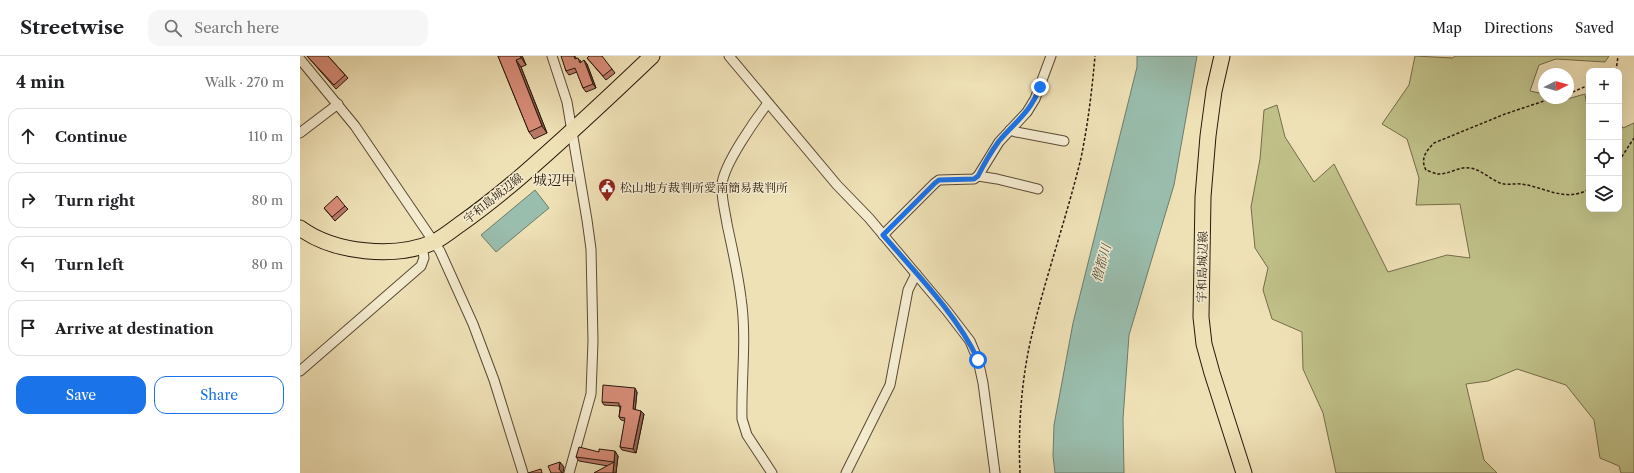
<!DOCTYPE html>
<html lang="en">
<head>
<meta charset="utf-8">
<style>
	body { margin:0; font-family:"Libre Caslon Text","Noto Serif JP",serif; background:#f6f6f6; color:#202124 }
	.controls { position:absolute; right:12px; top:12px; display:grid; overflow:hidden; border-radius:8px; box-shadow:0 4px 16px #0002 }
	.controls button { width:36px; height:36px; display:grid; place-items:center; padding:0; border:0; border-bottom:1px solid #e0e0e0; background:#fff; color:#202124; font:20px sans-serif }
	.compass { position:absolute; left:1238px; top:12px; width:36px; height:36px; border-radius:50%; background:#fff; box-shadow:0 4px 16px #0002; rotate:85deg }
	.stop { position:absolute; width:12px; height:12px; margin:-9px; border:3px solid #1a73e8; border-radius:50%; background:#fff }
	.stop.end { background:#1a73e8; border-color:#fff; box-shadow:0 1px 4px #0008 }
	.list { margin:0; padding:0; list-style:none }
	h2 { display:flex; justify-content:space-between; align-items:center; height:52px; margin:0; padding:0 16px; font-size:17px }
	h2 small { font-size:13px; font-weight:400; color:#757577 }
	.list li { display:grid; grid-template-columns:26px 1fr auto; gap:12px; align-items:center; box-sizing:border-box; height:56px; margin:0 8px 8px; padding:0 8px; border:1px solid #e0e0e0; border-radius:12px }
	.list b { display:block; font-size:15px; white-space:nowrap }
	.list em { font-size:13px; font-style:normal; color:#757577 }
	.actions { display:flex; gap:8px; padding:12px 16px }
	.actions a { flex:1; padding:9px 0; border:1px solid #1a73e8; border-radius:12px; text-align:center; font-size:14px; color:#1a73e8 }
	.actions .main { background:#1a73e8; color:#fff }
	.icon { flex:none; width:22px; height:22px; fill:none; stroke:currentColor; stroke-width:2; stroke-linecap:round; stroke-linejoin:round }
	.map { position:relative; flex:none; width:1334px; height:417px; overflow:hidden }
	header { display:flex; align-items:center; gap:24px; box-sizing:border-box; height:56px; padding:0 20px; background:#fff; border-bottom:1px solid #e0e0e0 }
	header strong { font-size:19px }
	nav { display:flex; gap:22px; margin-inline-start:auto; font-size:14px }
	.search { width:280px; height:36px; background:#f6f6f6; display:flex; align-items:center; gap:10px; box-sizing:border-box; padding:0 14px; border-radius:12px; color:#757577; font-size:15px }
	main { display:flex }
	aside { flex:1; background:#fff }
	.map>svg:first-child { display:block }
	.green { fill:#c0c189; stroke:#746c4a }
	.water { fill:#9abeae; stroke:#6c7c6c }
	.lines { fill:none; stroke-linecap:round; stroke-linejoin:round }
	.minor-casing { stroke:#5a4a35; stroke-width:11 }
	.primary-casing { stroke:#28180a; stroke-width:17 }
	.path { stroke:#28180a; stroke-width:1.5; stroke-dasharray:3 2; stroke-linecap:butt }
	.minor { stroke:#f5ecd0; stroke-width:9 }
	.primary { stroke:#efe1b6; stroke-width:15 }
	.wall { fill:#ba7968; stroke:#28180a }
	.shaded-wall { fill:#976355; stroke:#28180a }
	.building { fill:#d88d79; stroke:#28180a }
	.route { stroke:#1a73e8; stroke-width:5 }
	.labels { text-anchor:middle; dominant-baseline:central; stroke-width:3; stroke-linejoin:round; paint-order:stroke }
	.poi-label { font-size:12px; fill:#28180a; stroke:#f5ecd0; text-anchor:start }
	.street-label { font-size:12px; fill:#28180a; stroke:#f5ecd0 }
	.water-label { font-size:13px; font-style:italic; fill:#505243; stroke:#f5ecd0 }
	.quarter-label { font-size:14px; fill:#28180a; stroke:#f5ecd0 }
</style>
</head>
<body>
<header>
<strong>Streetwise</strong>
<div class="search"><svg class="icon" aria-label="search" viewBox="0 0 24 24"><circle cx="10" cy="10" r="6"/><path d="M15 15l6 6"/></svg>Search here</div>
<nav><a>Map</a><a>Directions</a><a>Saved</a></nav>
</header>
<main>
<aside>
<h2>4 min<small>Walk · 270 m</small></h2>
<ul class="list">
<li><svg class="icon" aria-label="ahead" viewBox="0 0 24 24"><path d="M12 20V5M6 11l6-6 6 6"/></svg><div><b>Continue</b></div><em>110 m</em></li>
<li><svg class="icon" aria-label="right" viewBox="0 0 24 24"><path d="M7 20v-9h11M14 6l5 5-5 5"/></svg><div><b>Turn right</b></div><em>80 m</em></li>
<li><svg class="icon" aria-label="left" viewBox="0 0 24 24"><path d="M17 20v-9H6M10 6l-5 5 5 5"/></svg><div><b>Turn left</b></div><em>80 m</em></li>
<li><svg class="icon" aria-label="arrive" viewBox="0 0 24 24"><path d="M6 21V4h12l-3 4 3 4H6"/></svg><div><b>Arrive at destination</b></div></li>
</ul>
<div class="actions"><a class="main">Save</a><a>Share</a></div>
</aside>
<div class="map">
<svg width="1334" height="417" viewBox="0 0 1334 417">
	<rect width="100%" height="100%" fill="#efe1b6"/>
	<filter id="stains"><feTurbulence type="fractalNoise" baseFrequency=".005" numOctaves="4"/><feColorMatrix values="0 0 0 0 .2 0 0 0 0 .09 0 0 0 0 .02 0 0 0 .5 -.17"/></filter>
	<radialGradient id="worn" r=".72"><stop offset=".6" stop-color="#630" stop-opacity="0"/><stop offset="1" stop-color="#630" stop-opacity=".3"/></radialGradient>
	<path class="green" d="M1115,0L1153,2L1155,0H1309L1305,6L1256,3L1239,9L1230,35L1244,38V42L1267,43L1285,38L1288,56H1289V153H1319V66L1323,72L1334,67V417H1321L1319,410L1300,402L1294,364L1266,329L1217,313L1188,325L1166,328L1184,404L1197,417H1036L1023,357L1003,313L1002,276L972,263L963,234L968,212L955,192L951,151L960,103L964,54L977,49L985,81L1014,126L1034,108L1088,216L1147,199L1170,202L1160,148L1116,149L1119,122L1107,83L1082,68L1109,29Z"/>
	<g class="water">
		<path d="M837,0H897L874,129L829,279L823,363L824,417H755L753,400L754,369L773,267L837,11Z"/>
		<path d="M235,134L249,152L196,196L181,179Z"/>
	</g>
	<g class="lines">
		<defs>
			<g id="minor">
				<path d="M252,0L267,46L287,164L291,193L293,285L291,338L269,417"/>
				<path d="M429,0L537,129L569,162L647,255L670,285L678,304L683,327L695,417"/>
				<path d="M0,3L55,70L140,195L173,268L194,324L223,417"/>
				<path d="M468,47C455,64 424,108 422,128C421,141 425,155 427,168C432,192 438,217 441,242C447,282 441,323 442,363L447,379L472,417"/>
				<path d="M710,74L716,76L764,85"/>
				<path d="M0,77L38,48"/>
				<path d="M678,120L697,123L738,133"/>
				<path d="M583,179L635,127L639,124L674,123L678,120L699,86L727,56L735,43L751,0"/>
				<path d="M0,315L121,210L124,202L122,190"/>
				<path d="M546,417L590,329L608,234L616,218"/>
			</g>
			<g id="primary">
				<path d="M922,0L914,35L908,80L903,141L901,261L904,288L912,317L944,417"/>
				<path d="M0,172C34,197 95,203 134,186C142,182 151,175 159,169C179,155 199,139 218,123C264,83 308,42 352,0"/>
			</g>
		</defs>
		<use href="#minor" class="minor-casing"/>
		<use href="#primary" class="primary-casing"/>
		<g class="path">
			<path d="M1316,15L1318,0"/>
			<path d="M1268,38L1289,29"/>
			<path d="M1253,42L1205,58L1134,87C1126,95 1120,103 1126,114C1129,115 1134,117 1137,118C1149,119 1158,110 1170,112C1182,114 1190,123 1200,127C1207,130 1215,127 1221,128C1245,131 1266,147 1289,133"/>
			<path d="M1319,105L1334,82"/>
			<path d="M720,417C718,374 721,329 730,287C744,225 766,164 781,102C788,68 792,34 795,0"/>
		</g>
		<use href="#minor" class="minor"/>
		<use href="#primary" class="primary"/>
	</g>
	<g class="wall">
		<path d="M7,0H28L48,22L36,33Z"/>
		<path d="M198,0H222L223,2L226,9L221,11L247,77L234,83L229,76Z"/>
		<path d="M262,0H275L276,2L281,5V7L287,8L296,32L286,36L283,32L277,16L269,19L266,15Z"/>
		<path d="M287,2L312,13L315,17L306,24Z"/>
		<path d="M45,150L48,153L35,165L24,152Z"/>
		<path d="M337,336L335,354L341,355L344,358L336,397L322,394L320,391L325,365L321,364L319,361L320,352L319,350L304,349L302,346Z"/>
		<path d="M299,396L318,400L316,417H294L308,410L279,405L276,401Z"/>
	</g>
	<g class="shaded-wall">
		<path d="M220,0H222L223,2L226,9Z"/>
		<path d="M216,4L221,11L247,77L242,70Z"/>
		<path d="M284,4L287,8L296,32L293,28Z"/>
		<path d="M335,332L337,336L335,357L333,353Z"/>
		<path d="M341,355L344,358L336,397L333,393Z"/>
		<path d="M315,395L318,400L316,417H313Z"/>
		<path d="M260,406L264,411L263,417H262L259,413Z"/>
	</g>
	<g class="building">
		<path d="M7,0H28L45,19L34,29Z"/>
		<path d="M198,0H220L221,2L216,4L242,70L229,76Z"/>
		<path d="M261,0H274L275,3L278,2L280,7L284,4L293,28L283,32L275,12L266,15Z"/>
		<path d="M289,0H302L312,13L303,20L287,2Z"/>
		<path d="M37,140L45,150L32,161L24,152Z"/>
		<path d="M303,329L335,332L333,353L341,355L333,393L320,391L325,362L319,361L321,350H319V347L302,346Z"/>
		<path d="M279,391L299,396V393L315,395L313,417H294L314,406L276,401Z"/>
		<path d="M260,406L259,413L262,417H251L248,410Z"/>
		<path d="M241,413L242,417H228Z"/>
	</g>
	<g class="lines">
		<path class="route" d="M678,304C658,260 615,216 583,179L635,127L639,124L674,123L678,120C684,108 691,96 699,85C716,65 730,57 740,31"/>
	</g>
	<defs>
		<symbol id="civic-pin" viewBox="-11 -11 22 30"><path d="M0 17L-7.5 6A9.5 9.5 0 1 1 7.5 6Z" fill="#8f2418" stroke="#f5ecd0"/><path d="M-.6-6.5H3V-4.5H.6V-3L4-1V1h2V6H-6V1h2V-1L-.6-3ZM-1.2 2.5V6h2.4V2.5Z" fill="#fff"/></symbol>
	</defs>
	<g fill-rule="evenodd">
		<use href="#civic-pin" x="297" y="121" width="20" height="27"/>
	</g>
	<g class="labels">
		<g class="poi-label">
			<text x="320" y="131">松山地方裁判所愛南簡易裁判所</text>
		</g>
		<g class="street-label">
			<text transform="translate(193 142) rotate(-39)">宇和島城辺線</text>
			<text transform="translate(902 211) rotate(-89)">宇和島城辺線</text>
		</g>
		<g class="water-label">
			<text transform="translate(801 207) rotate(-74)">僧都川</text>
		</g>
		<g class="quarter-label">
			<text x="254" y="124">城辺甲</text>
		</g>
	</g>
	<rect width="100%" height="100%" filter="url(#stains)"/>
	<rect width="100%" height="100%" fill="url(#worn)"/>
</svg>
<div class="controls">
<button>+</button>
<button>−</button>
<button><svg class="icon" aria-label="locate" viewBox="0 0 24 24"><circle cx="12" cy="12" r="6"/><path d="M12 2v4M12 18v4M2 12h4M18 12h4"/></svg></button>
<button><svg class="icon" aria-label="layers" viewBox="0 0 24 24"><path d="M12 4l9 5-9 5-9-5zM3 14l9 5 9-5"/></svg></button>
</div>
<svg class="compass" viewBox="-18 -18 36 36"><path d="M0-13l5 13h-10z" fill="#e53935"/><path d="M0 13l5-13h-10z" fill="#757577"/></svg>
<div class="stop" style="left:678px;top:304px"></div>
<div class="stop end" style="left:740px;top:31px"></div>
</div>
</main>
</body>
</html>
